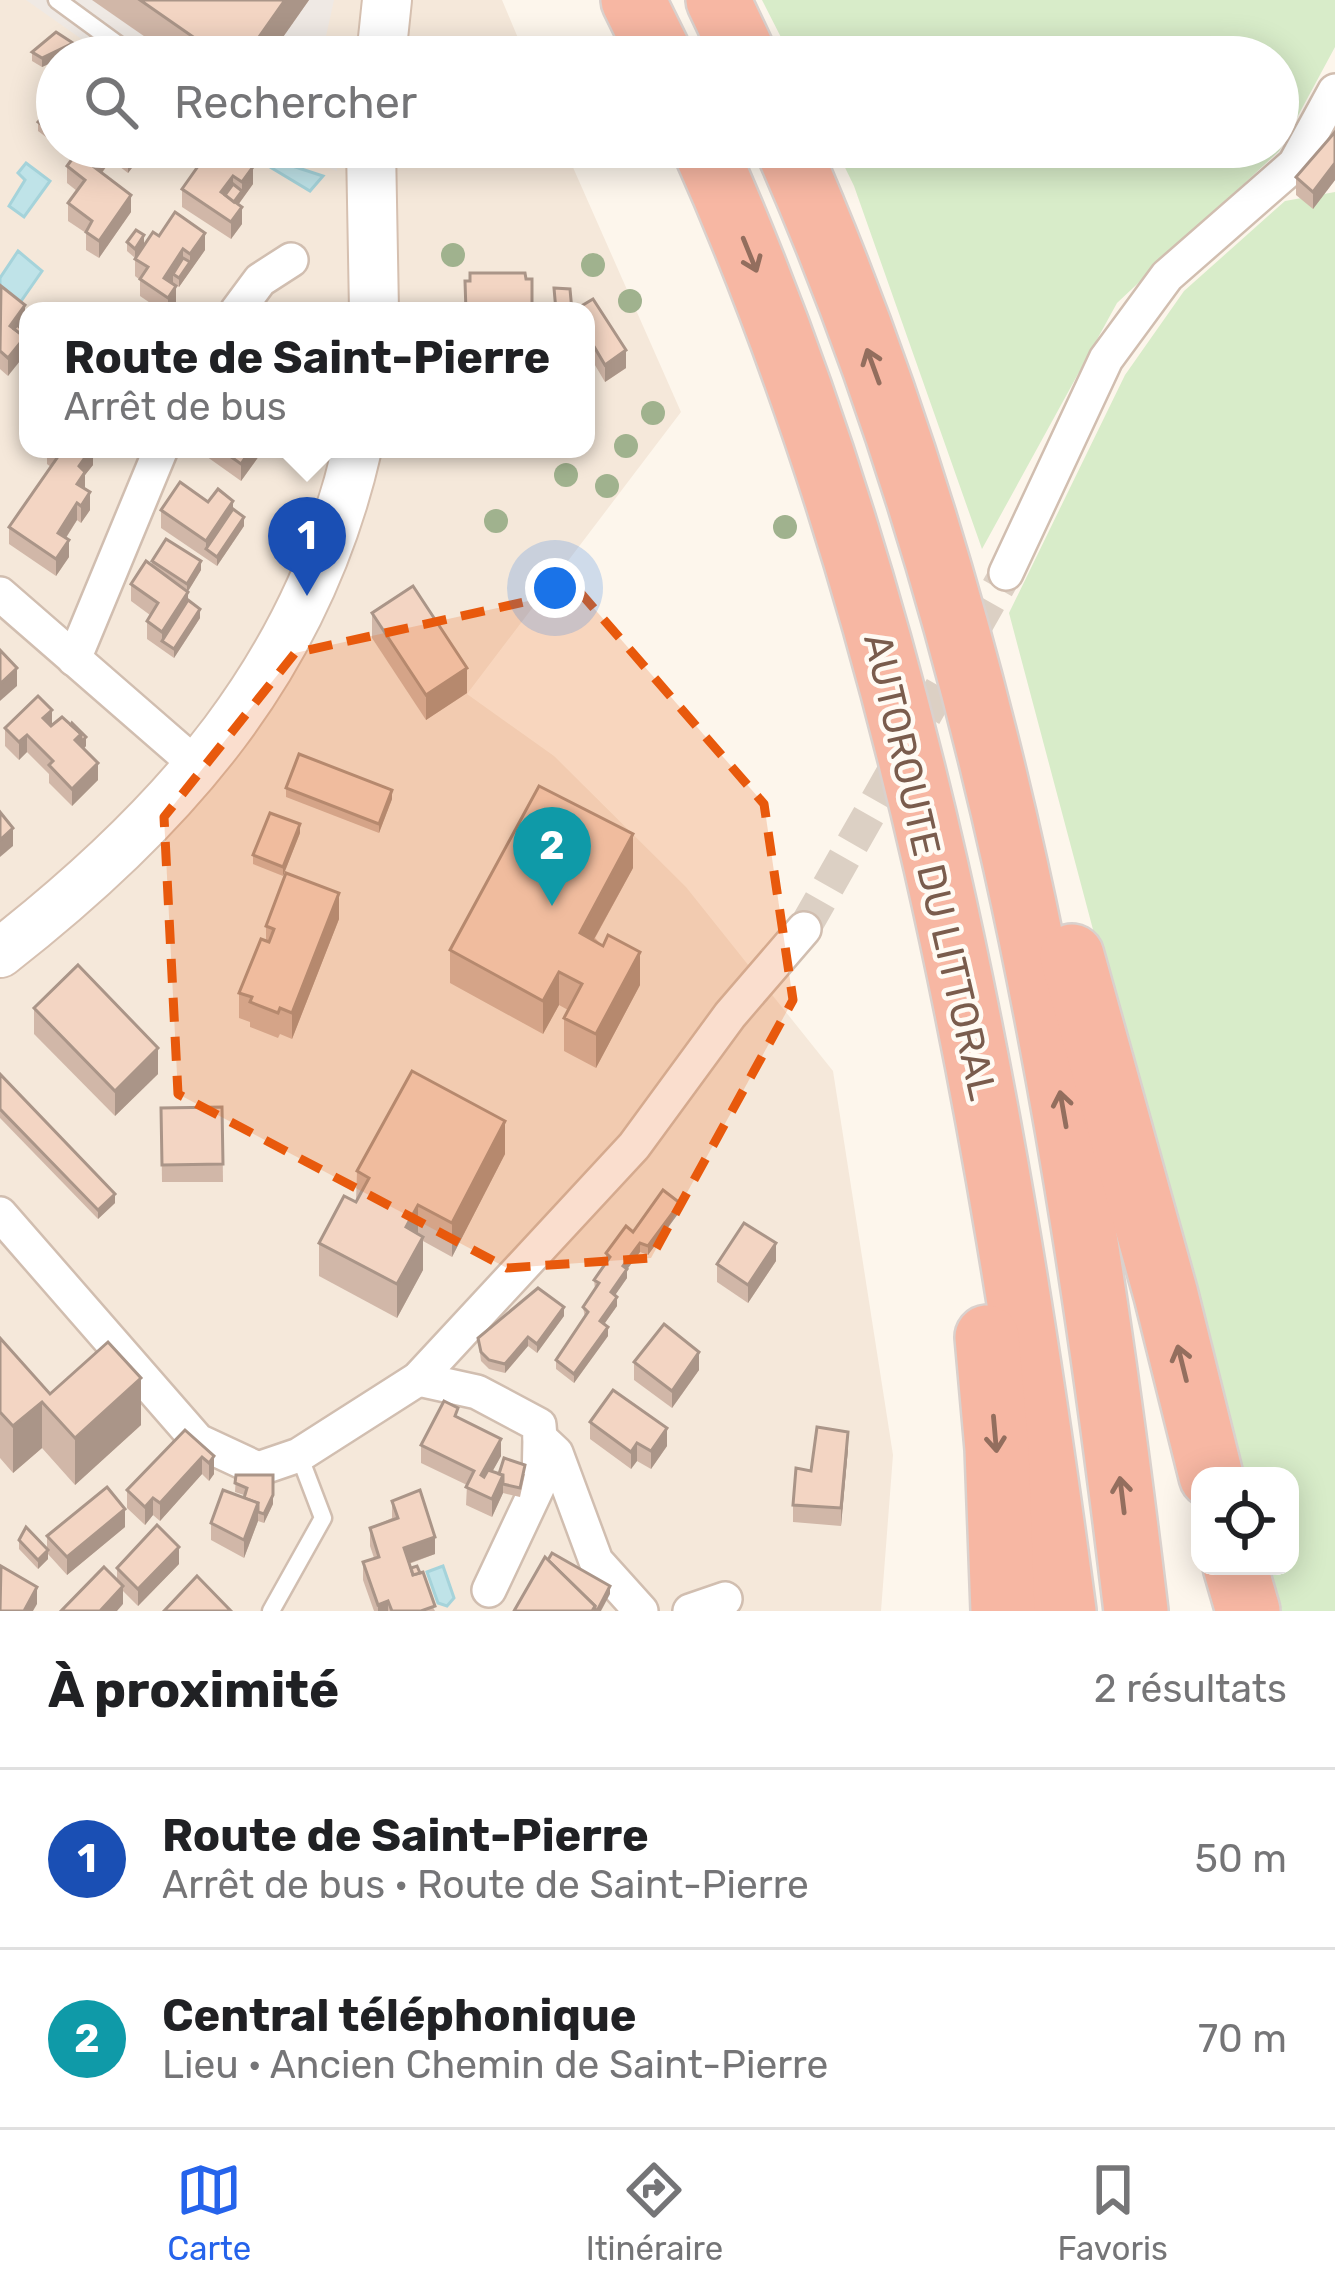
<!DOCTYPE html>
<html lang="fr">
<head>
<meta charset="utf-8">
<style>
	body { margin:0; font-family:Rubik,sans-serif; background:#f6f6f6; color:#202124 }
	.controls { position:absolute; right:36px; bottom:36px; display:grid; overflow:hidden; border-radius:24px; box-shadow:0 6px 30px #0003 }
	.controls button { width:108px; height:108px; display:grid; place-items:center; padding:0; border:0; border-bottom:3px solid #e0e0e0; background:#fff; color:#202124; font:60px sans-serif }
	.you { position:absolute; left:555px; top:588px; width:42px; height:42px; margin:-30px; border:9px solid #fff; border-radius:50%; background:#1a73e8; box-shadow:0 0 0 18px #1a73e833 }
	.badge { display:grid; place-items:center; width:78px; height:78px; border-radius:50%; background:#2563eb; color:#fff; font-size:39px; font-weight:700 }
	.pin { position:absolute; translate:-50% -99px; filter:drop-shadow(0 3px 6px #0008) }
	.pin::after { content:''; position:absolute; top:63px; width:42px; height:36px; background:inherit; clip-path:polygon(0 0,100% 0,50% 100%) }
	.popup { position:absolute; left:19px; top:302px; width:576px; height:156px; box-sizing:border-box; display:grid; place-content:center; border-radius:24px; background:#fff; filter:drop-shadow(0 3px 9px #0005); font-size:39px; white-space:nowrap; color:#757577 }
	.popup b { font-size:45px; color:#202124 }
	.popup::after { content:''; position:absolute; left:50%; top:100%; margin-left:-24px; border:24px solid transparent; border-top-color:#fff }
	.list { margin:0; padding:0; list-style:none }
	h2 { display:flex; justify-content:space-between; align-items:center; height:156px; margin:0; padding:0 48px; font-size:51px }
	h2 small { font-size:39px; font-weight:400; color:#757577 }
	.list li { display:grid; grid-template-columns:78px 1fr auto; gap:36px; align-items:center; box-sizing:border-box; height:180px; padding:0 48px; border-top:3px solid #e0e0e0 }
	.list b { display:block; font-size:45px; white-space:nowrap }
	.list p { margin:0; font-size:39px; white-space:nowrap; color:#757577 }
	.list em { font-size:39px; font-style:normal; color:#757577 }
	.icon { flex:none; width:66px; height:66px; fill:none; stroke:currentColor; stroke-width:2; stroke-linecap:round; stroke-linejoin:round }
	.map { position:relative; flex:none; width:1335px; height:1611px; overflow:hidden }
	.search { position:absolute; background:#fff; box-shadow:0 6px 30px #0003; left:36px; right:36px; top:36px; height:132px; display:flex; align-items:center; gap:30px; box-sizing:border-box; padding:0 42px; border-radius:66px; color:#757577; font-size:45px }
	.sheet { height:516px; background:#fff }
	nav { display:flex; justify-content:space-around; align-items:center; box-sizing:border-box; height:168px; border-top:3px solid #e0e0e0; background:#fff; font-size:33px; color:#757577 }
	nav a { display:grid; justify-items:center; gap:6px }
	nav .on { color:#2563eb }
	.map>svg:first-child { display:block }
	.residential { fill:#f5e8da; fill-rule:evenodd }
	.industrial { fill:#efe9e4 }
	.green { fill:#d8ecc9 }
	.water { fill:#bfe3e8; stroke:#a5d3da; stroke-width:3 }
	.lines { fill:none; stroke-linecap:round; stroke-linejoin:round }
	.street-tunnel { stroke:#dcd0c4; stroke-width:33; stroke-dasharray:33 16; stroke-linecap:butt }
	.lane-casing { stroke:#d1beb0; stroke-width:21 }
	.street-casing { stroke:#d1beb0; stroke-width:38 }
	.secondary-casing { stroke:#d6c0b0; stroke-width:52 }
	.highway-casing { stroke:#dad1cd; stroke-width:68 }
	.lane { stroke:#fff; stroke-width:16 }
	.street { stroke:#fff; stroke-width:33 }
	.secondary { stroke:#fff; stroke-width:48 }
	.highway { stroke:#f7b7a3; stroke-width:63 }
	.tree { fill:#a0b28e }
	.wall { fill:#d1b7a8 }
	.shaded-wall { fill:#aa9588 }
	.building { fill:#f3d5c3; stroke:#aa9588; stroke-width:3 }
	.oneway { stroke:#936e5e }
	.marked { fill:#e8590c; fill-opacity:0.2; stroke:#e8590c; stroke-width:9; stroke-dasharray:24 15; stroke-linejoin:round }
	.labels { text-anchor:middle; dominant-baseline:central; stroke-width:9; stroke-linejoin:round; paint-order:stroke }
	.street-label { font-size:39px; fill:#7a5c4d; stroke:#fffaf3 }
</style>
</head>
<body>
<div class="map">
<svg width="1335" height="1611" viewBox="0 0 1335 1611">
	<rect width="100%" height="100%" fill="#fdf6ec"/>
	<path class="residential" d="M0,0H502L526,57H57V147H564L681,412L467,694L554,756L686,887L833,1071L893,1455L881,1611H0ZM28,311H586V449H28Z"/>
	<g class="industrial">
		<path d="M26,0H334L326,36L328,57H107Z"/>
		<path d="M273,147H335L337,171Z"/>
	</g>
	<g class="green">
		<path d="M762,0H1335V47L1279,151L1117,303L982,549L854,186L835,147H1278V57H791Z"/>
		<path d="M1335,192V1611H1273L1262,1566H1290V1476H1238L1009,613L1125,375L1184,291L1285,201Z"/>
	</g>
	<g class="water">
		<path d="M274,160L323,176L310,191L270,167Z"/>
		<path d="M26,163L50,181L24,217L9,206L25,180L18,173Z"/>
		<path d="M18,251L42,271L17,307L0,295V278Z"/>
		<path d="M443,1566L454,1598L447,1606L438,1603L427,1572Z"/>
	</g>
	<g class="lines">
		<path class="street-tunnel" d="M804,929L1006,573"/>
		<defs>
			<g id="lane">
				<path d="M57,0L135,57"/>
				<path d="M271,1611L323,1518L299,1455"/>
			</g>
			<g id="street">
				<path d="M237,311L260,280L291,260"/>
				<path d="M1006,573L1106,359L1167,276L1295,164L1335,91"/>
				<path d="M0,594L200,768"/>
				<path d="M74,659L161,449"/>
				<path d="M0,1214L198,1441L258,1469L299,1455L418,1379L634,1146L730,1015L804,929"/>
				<path d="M418,1379L477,1392L539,1425L540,1438L556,1453L596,1561L641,1611"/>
				<path d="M489,1590L539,1484L540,1438"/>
				<path d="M690,1611L725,1599"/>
			</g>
			<g id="secondary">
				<path d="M381,57L387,0"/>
				<path d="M371,147L374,311"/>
				<path d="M0,953C173,818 307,668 357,449"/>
			</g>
			<g id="highway">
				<path d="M633,0L661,57"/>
				<path d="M718,0L745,57"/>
				<path d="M704,147C908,605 998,1117 1064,1611"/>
				<path d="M787,147C990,608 1077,1114 1136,1611"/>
				<path d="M1072,956L1166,1295L1211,1476"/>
				<path d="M987,1337L997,1449L1003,1611"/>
				<path d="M1235,1566L1248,1611"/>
			</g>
		</defs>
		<use href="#lane" class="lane-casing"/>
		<use href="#street" class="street-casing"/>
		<use href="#secondary" class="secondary-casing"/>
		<use href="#highway" class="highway-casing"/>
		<use href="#lane" class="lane"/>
		<use href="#street" class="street"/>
		<use href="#secondary" class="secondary"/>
		<use href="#highway" class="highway"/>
	</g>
	<g class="tree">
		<circle cx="453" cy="255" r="12"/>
		<circle cx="593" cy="265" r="12"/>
		<circle cx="630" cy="301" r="12"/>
		<circle cx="653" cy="413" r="12"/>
		<circle cx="626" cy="446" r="12"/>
		<circle cx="566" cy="475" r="12"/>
		<circle cx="607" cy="486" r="12"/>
		<circle cx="496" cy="521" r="12"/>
		<circle cx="785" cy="527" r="12"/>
	</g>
	<g class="wall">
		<path d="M92,0H309L269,57H174Z"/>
		<path d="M32,52H73L63,57H57V60L42,67L32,61Z"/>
		<path d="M57,90V140L54,143L38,131V122L46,113V104Z"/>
		<path d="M1335,132V180L1313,209L1296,195V177Z"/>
		<path d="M80,147H145V151L128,173L111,160L102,173L131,212L99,258L86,250V233L68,221V203L77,191L67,183V166Z"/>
		<path d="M206,155L253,184L238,205L242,224L231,239L182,207V189Z"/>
		<path d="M159,236L205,250L179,287L172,283L176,303L171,311H162L140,296V280L135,276V259Z"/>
		<path d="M127,242L144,244L135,258L127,251Z"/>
		<path d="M0,288L25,322L21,329L8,376L0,369Z"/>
		<path d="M586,311L626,368L605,382L586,350Z"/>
		<path d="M47,449H98L93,456V465L85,475V489L90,510L81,523L77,520L66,538L69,557L56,576L9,544V527L51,467L47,464Z"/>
		<path d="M196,449H264L241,481Z"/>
		<path d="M208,502L233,509L244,526L217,566L161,528V510Z"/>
		<path d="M152,561L201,570L188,591V600L200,618L174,658L147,639V621L150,615L131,601V584L152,566Z"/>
		<path d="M372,613L467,693L426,720L372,638Z"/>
		<path d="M52,725L86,746L84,749L98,780L72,806L49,783V774L27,752L19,760L5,746V728Z"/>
		<path d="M286,788L392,799L379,833L286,797Z"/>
		<path d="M300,833L283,876L253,864V855Z"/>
		<path d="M633,868L595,938L640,985L596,1068L564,1051V1018L568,1010L559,1005L543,1034L450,983V950Z"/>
		<path d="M339,919L292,1039L280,1034L278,1038L250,1027V1022L239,1018V993L266,941V926Z"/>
		<path d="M34,1008L158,1074L115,1116L34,1034Z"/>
		<path d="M0,1074L115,1203L98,1219L0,1118Z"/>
		<path d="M222,1107L223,1182H162L161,1108Z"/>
		<path d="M505,1154L452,1257L423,1241V1270L397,1318L319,1276V1243L356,1202L357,1171Z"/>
		<path d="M680,1211L648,1255L640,1252L627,1269V1278L615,1295L617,1306L604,1324L608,1336L574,1383L556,1369V1360L585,1318L583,1307L595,1289L594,1280L606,1263V1253L633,1232Z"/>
		<path d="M776,1261L748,1303L717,1282V1264Z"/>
		<path d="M564,1316L537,1353L528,1346L505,1373L489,1369L481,1361L478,1338Z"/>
		<path d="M0,1338L50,1394L141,1425L75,1485L42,1448L13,1473L0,1458Z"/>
		<path d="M634,1362L699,1370L672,1408L634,1380Z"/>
		<path d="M458,1416L501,1456L492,1472L499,1474H525L520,1497L503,1493L492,1517L466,1505L467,1485L421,1463V1445Z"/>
		<path d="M590,1422L667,1446L651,1469L637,1461L631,1469L590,1439Z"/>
		<path d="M185,1430L214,1456V1474L209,1481L202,1474L160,1521L153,1515L145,1525L127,1508V1490Z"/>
		<path d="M848,1449L841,1526L793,1522V1505L811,1471Z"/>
		<path d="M236,1475L273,1504L264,1523L258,1521L244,1558L211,1540V1523L244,1498V1495L235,1492Z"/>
		<path d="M392,1501L435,1554L409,1564L435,1611H374L363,1580V1562L374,1558L370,1546V1528L392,1518Z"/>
		<path d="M125,1527L67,1575L48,1554V1559L38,1569L19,1549V1540L47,1549V1536Z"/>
		<path d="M179,1564L138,1606L123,1591V1604L117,1580V1568Z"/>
	</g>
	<g class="shaded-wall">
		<path d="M285,0H309L269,57H245Z"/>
		<path d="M73,43V52L63,57H57V60L42,67V58Z"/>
		<path d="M108,147H111V160L97,179L94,167Z"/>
		<path d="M135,147H145V151L128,173V156Z"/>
		<path d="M1335,163V180L1313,209V192Z"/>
		<path d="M253,167V184L230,216V207L242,191V182Z"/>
		<path d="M233,176V193L225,204L221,192Z"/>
		<path d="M131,195V212L99,258V241Z"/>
		<path d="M242,207V224L231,239V222Z"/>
		<path d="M205,233V250L179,287V278L190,262V254Z"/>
		<path d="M144,235V244L135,258V249Z"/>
		<path d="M183,249V266L173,274V283L164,278Z"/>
		<path d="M176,286V303L171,311H168V298Z"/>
		<path d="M25,305V322L14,337L10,326Z"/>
		<path d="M25,337L28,342V351L8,376V358Z"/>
		<path d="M626,350V368L605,382V365Z"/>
		<path d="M91,449H98L93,456V465L85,475V490L77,501L79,466Z"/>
		<path d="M251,449H264L241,481V464Z"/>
		<path d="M90,492V510L81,523V506Z"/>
		<path d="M233,501V518L206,549V558V541Z"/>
		<path d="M77,503V520L58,550V533Z"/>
		<path d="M244,517V526L217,566V557Z"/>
		<path d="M69,540V557L56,576V559Z"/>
		<path d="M201,561V570L187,593V584Z"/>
		<path d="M188,592V609L162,641V632Z"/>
		<path d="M200,609V618L174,658V649Z"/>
		<path d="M17,668V686L0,701V684Z"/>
		<path d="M467,668V693L426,720V695Z"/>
		<path d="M52,710V727L43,718Z"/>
		<path d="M81,734L86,737V746L75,757V740Z"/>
		<path d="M27,735V752L19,760V742Z"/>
		<path d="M98,763V780L72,806V789Z"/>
		<path d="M392,790V799L379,833V824Z"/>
		<path d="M300,824V833L283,876V867Z"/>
		<path d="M13,828V846L0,857V840Z"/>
		<path d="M633,834V868L583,959L580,933Z"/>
		<path d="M339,893V919L292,1039V1013Z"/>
		<path d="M640,952V985L596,1068V1034Z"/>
		<path d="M559,972V1005L543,1034V1001Z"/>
		<path d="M158,1048V1074L115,1116V1091Z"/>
		<path d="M505,1121V1154L452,1257V1223Z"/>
		<path d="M115,1194V1203L98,1219V1210Z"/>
		<path d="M680,1203V1211L648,1255V1246Z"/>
		<path d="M418,1205V1239L406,1227Z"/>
		<path d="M423,1237V1270L397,1318V1284Z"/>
		<path d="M640,1243V1252L623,1275V1266Z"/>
		<path d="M776,1243V1261L748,1303V1285Z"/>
		<path d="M627,1269V1278L611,1301V1292Z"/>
		<path d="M617,1297V1306L600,1330V1321Z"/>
		<path d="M564,1307V1316L537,1353V1344Z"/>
		<path d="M608,1327V1336L574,1383V1374Z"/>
		<path d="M528,1337V1346L505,1373V1364Z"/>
		<path d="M699,1352V1370L672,1408V1391Z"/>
		<path d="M141,1378V1425L75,1485V1438Z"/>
		<path d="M42,1402V1448L13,1473V1426Z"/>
		<path d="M667,1428V1446L651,1469V1451Z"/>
		<path d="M848,1432V1449L841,1526V1508Z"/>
		<path d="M501,1439V1456L481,1492V1475Z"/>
		<path d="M637,1443V1461L631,1469V1452Z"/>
		<path d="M214,1456V1474L209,1481V1463Z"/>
		<path d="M202,1457V1474L160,1521V1503Z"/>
		<path d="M503,1475V1493L492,1517V1499Z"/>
		<path d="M273,1495V1504L264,1523V1514Z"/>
		<path d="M153,1498V1515L145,1525V1507Z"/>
		<path d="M258,1503V1521L244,1558V1540Z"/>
		<path d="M125,1509V1527L67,1575V1557Z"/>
		<path d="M435,1537V1554L404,1565V1548Z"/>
		<path d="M179,1547V1564L138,1606V1589Z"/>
		<path d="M48,1550V1559L38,1569V1560Z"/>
		<path d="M123,1586V1604L117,1611H100Z"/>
		<path d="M610,1586V1594L601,1611H597Z"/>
		<path d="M37,1587V1604L33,1611H24Z"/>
		<path d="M388,1601V1611H378V1605Z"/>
	</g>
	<g class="building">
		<path d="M140,0H285L245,57H222Z"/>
		<path d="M56,32L73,43L42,58L32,52Z"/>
		<path d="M57,90V112L46,104Z"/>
		<path d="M46,113L57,121V131L54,134L38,122Z"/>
		<path d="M1335,132V163L1313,192L1296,177Z"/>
		<path d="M81,147H108L94,167L131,195L99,241L86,232L92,221L68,203L85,180L67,166Z"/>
		<path d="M116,147H134L128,156Z"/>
		<path d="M219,147H223L253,167L242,182L233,176L221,192L242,207L231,222L182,189L206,155L212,159Z"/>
		<path d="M233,184L242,191L234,202L225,195Z"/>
		<path d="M175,212L205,233L190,254L183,249L164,278L176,286L168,298L140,279L148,267L135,259L153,232L159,236Z"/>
		<path d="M136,230L144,235L135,249L127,242Z"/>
		<path d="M183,258L190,262L179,278L173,274Z"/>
		<path d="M470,273H525L526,279H532V311H466L465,281H470Z"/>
		<path d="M1,286L25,305L10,326L25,337L8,358L0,351Z"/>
		<path d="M554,288L570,289L572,311H556Z"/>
		<path d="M593,299L626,350L605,365L586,333V311H573Z"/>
		<path d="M17,325L28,335V342L25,346V337L14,329Z"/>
		<path d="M51,449H91L79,466L85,472L77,484L90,492L81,506L77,503L58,533L69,540L56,559L9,527L59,455Z"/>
		<path d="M220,449H251L241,464Z"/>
		<path d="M180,482L208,502L218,489L233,501L206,541L161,510Z"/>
		<path d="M233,509L244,517L217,557L206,549Z"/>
		<path d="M166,539L201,561L187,584L152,561Z"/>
		<path d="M146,561L188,592L162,632L147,621L158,603L131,584Z"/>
		<path d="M413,586L467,668L426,695L372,613Z"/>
		<path d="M188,600L200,609L174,649L162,641Z"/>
		<path d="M0,650L17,668L0,684Z"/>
		<path d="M38,696L52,710L43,718L51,726L62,717L81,734L75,740L98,763L72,789L49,765L53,761L27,735L19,742L5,728Z"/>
		<path d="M72,723L86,737L81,742V734L71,725Z"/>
		<path d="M299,754L392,790L379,824L286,788Z"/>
		<path d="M539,786L633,834L580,933L603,946L608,935L640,952L596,1034L564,1018L582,984L559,972L543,1001L450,950Z"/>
		<path d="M0,812L13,828L0,840Z"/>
		<path d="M270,813L300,824L283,867L253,855Z"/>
		<path d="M286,873L339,893L292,1013L280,1008L278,1013L250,1002L252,997L239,993L261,939L269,942L274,929L266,926Z"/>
		<path d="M78,965L158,1048L115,1091L34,1008Z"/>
		<path d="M412,1071L505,1121L452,1223L418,1205L406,1227L423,1237L397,1284L319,1243L344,1196L356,1202L369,1178L357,1171Z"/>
		<path d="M0,1074L115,1194L98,1210L0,1109Z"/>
		<path d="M222,1107L223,1164L162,1165L161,1108Z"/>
		<path d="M663,1190L680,1203L648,1246L640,1243L623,1266L627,1269L611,1292L617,1297L600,1321L608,1327L574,1374L556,1360L588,1312L583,1307L599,1283L594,1280L610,1257L606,1253L626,1226L633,1232Z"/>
		<path d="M744,1223L776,1243L748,1285L717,1264Z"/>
		<path d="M538,1288L564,1307L537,1344L528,1337L505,1364L489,1360L481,1352L478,1338Z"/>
		<path d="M664,1324L699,1352L672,1391L634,1362Z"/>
		<path d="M0,1338L50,1394L108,1342L141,1378L75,1438L42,1402L13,1426L0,1412Z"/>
		<path d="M613,1390L667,1428L651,1451L637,1443L631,1452L590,1422Z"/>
		<path d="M444,1401L458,1408L455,1416L501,1439L481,1475L484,1477L488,1470L503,1475L492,1499L466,1487L474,1471L421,1445Z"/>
		<path d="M817,1427L848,1432L841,1508L793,1505L796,1468L811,1471Z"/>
		<path d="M185,1430L214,1456L209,1463L202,1457L160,1503L153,1498L145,1507L127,1490Z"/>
		<path d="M504,1458L525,1465L520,1488L503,1484V1475L499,1474Z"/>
		<path d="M236,1475H273V1495L264,1514L258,1512V1503L244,1498L247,1488L235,1483Z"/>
		<path d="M107,1487L125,1509L67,1557L47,1536Z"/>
		<path d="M223,1490L258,1503L244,1540L211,1523Z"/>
		<path d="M420,1490L435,1537L404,1548L413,1575L423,1572L435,1606L421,1611H392L388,1601L378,1605L363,1562L379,1557L370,1528L398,1518L392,1501Z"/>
		<path d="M157,1525L179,1547L138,1589L117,1568Z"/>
		<path d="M26,1527L48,1550L38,1560L19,1540Z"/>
		<path d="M552,1553L610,1586L597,1611H595V1606L548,1560Z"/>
		<path d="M545,1557L595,1606L592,1611H514Z"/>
		<path d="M1,1566L37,1587L24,1611H0Z"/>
		<path d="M417,1566L420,1573L413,1575L411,1568Z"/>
		<path d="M104,1567L123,1586L100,1611H61Z"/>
		<path d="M197,1576L231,1611H164Z"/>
	</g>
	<defs><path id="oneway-shaft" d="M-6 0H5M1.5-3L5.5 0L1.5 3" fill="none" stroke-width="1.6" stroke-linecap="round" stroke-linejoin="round" transform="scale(3)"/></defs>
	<g class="oneway">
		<use href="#oneway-shaft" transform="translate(750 255) rotate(68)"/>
		<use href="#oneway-shaft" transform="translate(873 366) rotate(-110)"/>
		<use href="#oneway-shaft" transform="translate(1063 1109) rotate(-100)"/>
		<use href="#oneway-shaft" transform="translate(1182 1363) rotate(-104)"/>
		<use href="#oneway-shaft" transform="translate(995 1434) rotate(85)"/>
		<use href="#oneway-shaft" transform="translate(1122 1495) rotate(-97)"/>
	</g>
	<path class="marked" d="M578,590L764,804L793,1000L651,1258L507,1268L178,1094L164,817L295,653Z"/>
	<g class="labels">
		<g class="street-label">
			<text transform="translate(930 867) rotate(77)">AUTOROUTE DU LITTORAL</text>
		</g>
	</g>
</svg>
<div class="controls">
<button><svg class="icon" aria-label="locate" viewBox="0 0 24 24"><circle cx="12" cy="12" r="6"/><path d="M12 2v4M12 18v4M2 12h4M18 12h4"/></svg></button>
</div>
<div class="you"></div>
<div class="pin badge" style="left:307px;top:596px;background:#1a4fb4">1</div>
<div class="popup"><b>Route de Saint-Pierre</b>Arrêt de bus</div>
<div class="pin badge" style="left:552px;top:906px;background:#0f9aa8">2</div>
<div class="search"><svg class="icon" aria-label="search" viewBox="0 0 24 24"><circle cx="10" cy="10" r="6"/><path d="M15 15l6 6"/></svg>Rechercher</div>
</div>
<section class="sheet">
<h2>À proximité<small>2 résultats</small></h2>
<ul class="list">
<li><span class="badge" style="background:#1a4fb4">1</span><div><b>Route de Saint-Pierre</b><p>Arrêt de bus · Route de Saint-Pierre</p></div><em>50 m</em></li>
<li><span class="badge" style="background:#0f9aa8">2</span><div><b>Central téléphonique</b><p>Lieu · Ancien Chemin de Saint-Pierre</p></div><em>70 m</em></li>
</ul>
</section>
<nav>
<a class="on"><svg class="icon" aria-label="map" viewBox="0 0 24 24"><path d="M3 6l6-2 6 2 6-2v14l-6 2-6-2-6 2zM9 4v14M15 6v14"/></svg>Carte</a>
<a><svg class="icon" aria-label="directions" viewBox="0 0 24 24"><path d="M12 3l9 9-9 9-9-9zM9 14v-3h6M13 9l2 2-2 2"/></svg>Itinéraire</a>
<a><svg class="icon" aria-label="saved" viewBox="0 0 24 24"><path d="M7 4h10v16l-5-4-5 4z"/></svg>Favoris</a>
</nav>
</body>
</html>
